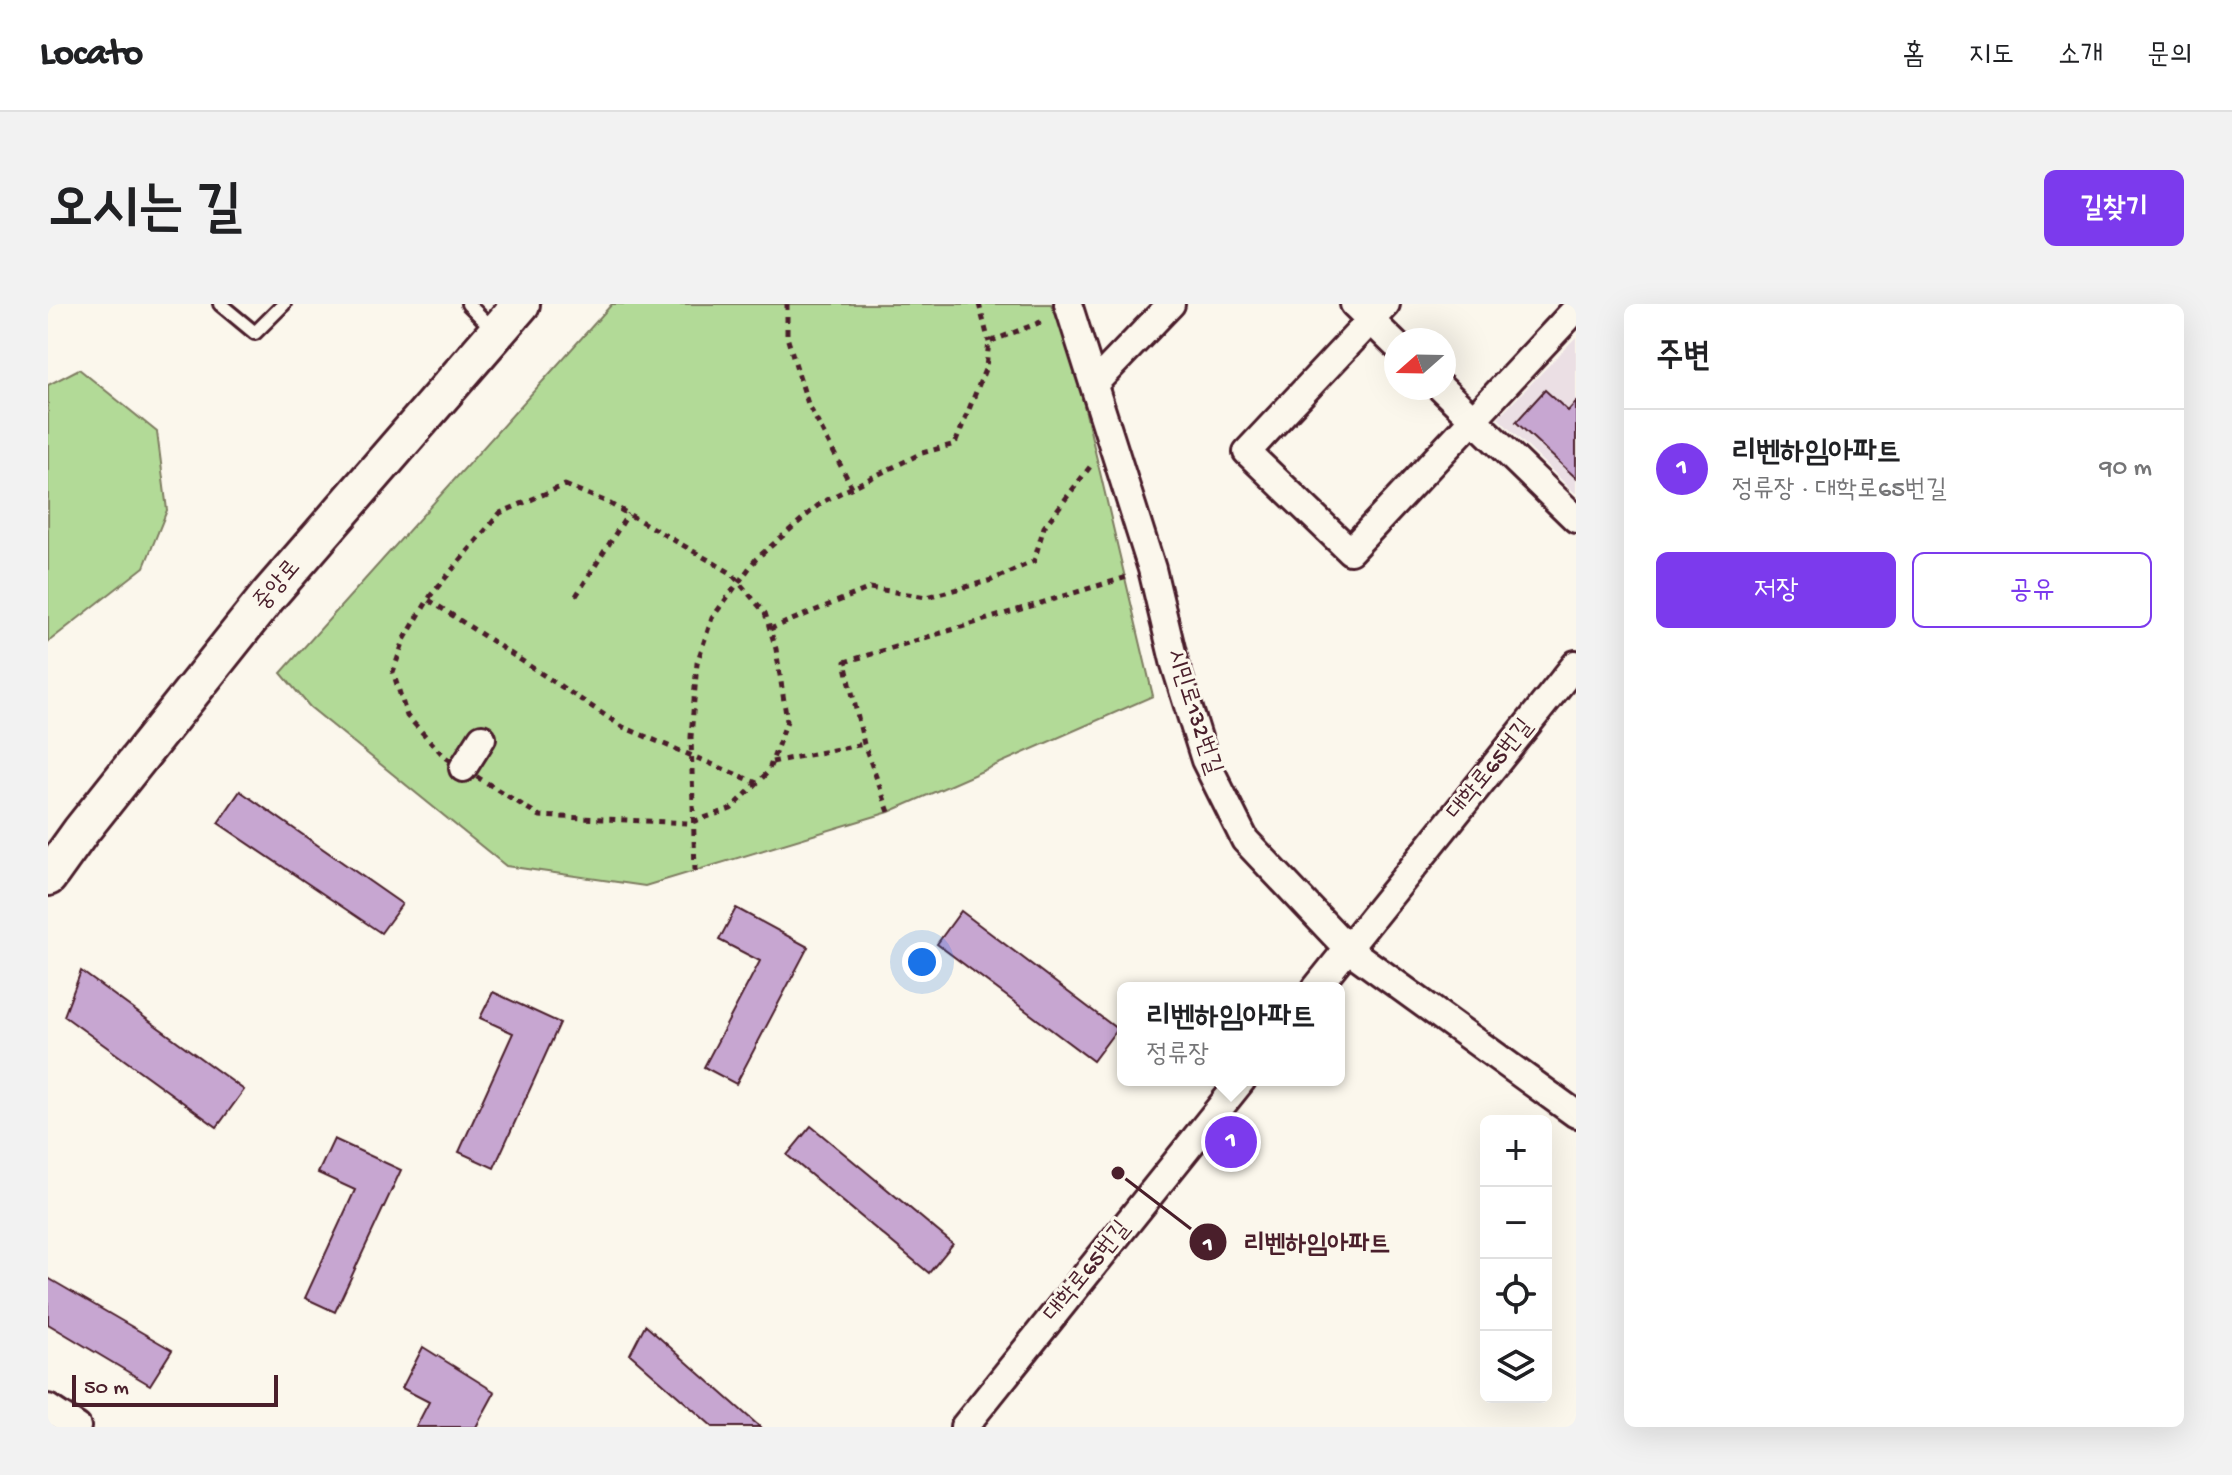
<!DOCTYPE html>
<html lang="ko">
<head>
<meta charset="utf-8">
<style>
	body { margin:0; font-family:"Gochi Hand","Poor Story",sans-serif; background:#f2f2f2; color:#202124 }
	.controls { position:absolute; right:24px; bottom:24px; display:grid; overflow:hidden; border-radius:12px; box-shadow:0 8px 32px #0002 }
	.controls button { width:72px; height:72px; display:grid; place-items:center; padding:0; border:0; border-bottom:2px solid #e0e0e0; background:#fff; color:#202124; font:40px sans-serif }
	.compass { position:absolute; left:1336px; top:24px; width:72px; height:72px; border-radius:50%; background:#fff; box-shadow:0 8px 32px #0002; rotate:250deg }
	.scale { position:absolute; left:24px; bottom:20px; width:206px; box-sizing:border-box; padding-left:8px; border:4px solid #4a1f2b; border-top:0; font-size:22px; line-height:28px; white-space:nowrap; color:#4a1f2b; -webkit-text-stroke:6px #fbf7ec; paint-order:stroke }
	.you { position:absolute; left:874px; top:658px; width:28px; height:28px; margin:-20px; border:6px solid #fff; border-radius:50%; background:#1a73e8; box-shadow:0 0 0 12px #1a73e833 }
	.badge { display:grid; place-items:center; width:52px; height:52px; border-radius:50%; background:#7c3aed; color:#fff; font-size:26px; font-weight:700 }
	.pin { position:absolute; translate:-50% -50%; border:4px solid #fff; box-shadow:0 2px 8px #0006 }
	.popup { position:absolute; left:1069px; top:678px; width:228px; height:104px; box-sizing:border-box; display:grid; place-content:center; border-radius:12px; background:#fff; filter:drop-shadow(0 2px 6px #0005); font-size:26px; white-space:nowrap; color:#757577 }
	.popup b { font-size:30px; color:#202124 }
	.popup::after { content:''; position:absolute; left:50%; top:100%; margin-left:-16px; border:16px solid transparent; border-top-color:#fff }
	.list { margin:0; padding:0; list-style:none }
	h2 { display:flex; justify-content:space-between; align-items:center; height:104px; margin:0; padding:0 32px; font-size:34px }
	h2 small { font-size:26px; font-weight:400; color:#757577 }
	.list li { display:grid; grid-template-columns:52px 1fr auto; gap:24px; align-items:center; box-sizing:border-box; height:120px; padding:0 32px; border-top:2px solid #e0e0e0 }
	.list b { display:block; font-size:30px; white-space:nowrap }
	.list p { margin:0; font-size:26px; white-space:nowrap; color:#757577 }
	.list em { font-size:26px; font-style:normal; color:#757577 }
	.actions { display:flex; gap:16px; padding:24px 32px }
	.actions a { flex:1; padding:18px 0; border:2px solid #7c3aed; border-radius:12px; text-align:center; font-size:28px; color:#7c3aed }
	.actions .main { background:#7c3aed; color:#fff }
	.icon { flex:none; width:44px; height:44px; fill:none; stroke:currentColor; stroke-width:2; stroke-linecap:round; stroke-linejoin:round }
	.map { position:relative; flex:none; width:1528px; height:1123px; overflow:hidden; border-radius:12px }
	header { display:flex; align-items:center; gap:48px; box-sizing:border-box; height:112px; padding:0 40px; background:#fff; border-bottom:2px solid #e0e0e0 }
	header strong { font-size:38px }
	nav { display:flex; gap:44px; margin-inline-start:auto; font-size:28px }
	.intro { display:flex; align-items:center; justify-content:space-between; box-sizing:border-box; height:192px; padding:0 48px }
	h1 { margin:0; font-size:56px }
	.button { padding:20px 36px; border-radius:12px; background:#7c3aed; color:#fff; font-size:28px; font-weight:700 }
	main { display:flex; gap:48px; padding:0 48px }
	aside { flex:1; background:#fff; border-radius:12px; box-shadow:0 8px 32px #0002 }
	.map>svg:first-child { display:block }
	.built { fill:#ebdfe4 }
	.green { fill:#b2da97; stroke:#7e7c61; stroke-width:2 }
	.building { fill:#c7a6d1; stroke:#4a1f2b; stroke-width:2 }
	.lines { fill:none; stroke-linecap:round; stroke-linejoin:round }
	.lane-casing { stroke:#4a1f2b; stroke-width:18 }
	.street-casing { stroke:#4a1f2b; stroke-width:32 }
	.secondary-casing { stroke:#4a1f2b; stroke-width:42 }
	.path { stroke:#4a1f2b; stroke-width:5; stroke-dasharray:6 6; stroke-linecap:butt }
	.lane { stroke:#fbf7ec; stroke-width:12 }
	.street { stroke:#fbf7ec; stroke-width:26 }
	.secondary { stroke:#fbf7ec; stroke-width:36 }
	.labels { text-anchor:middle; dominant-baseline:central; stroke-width:6; stroke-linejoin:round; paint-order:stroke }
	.street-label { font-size:24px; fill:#4a1f2b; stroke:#fbf7ec }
	.leader { fill:none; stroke:#4a1f2b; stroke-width:3 }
	.callout-dot { fill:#4a1f2b; stroke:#fbf7ec; stroke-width:3 }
	.mark-label { font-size:24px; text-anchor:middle; font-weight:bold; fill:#fff }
	.callout-label { font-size:26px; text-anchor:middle; font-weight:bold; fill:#4a1f2b; stroke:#fbf7ec; stroke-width:6; stroke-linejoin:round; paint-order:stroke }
</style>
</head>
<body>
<header>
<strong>Locato</strong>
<nav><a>홈</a><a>지도</a><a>소개</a><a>문의</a></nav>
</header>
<div class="intro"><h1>오시는 길</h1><a class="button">길찾기</a></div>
<main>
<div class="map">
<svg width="1528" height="1123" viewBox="0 0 1528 1123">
	<rect width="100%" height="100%" fill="#fbf7ec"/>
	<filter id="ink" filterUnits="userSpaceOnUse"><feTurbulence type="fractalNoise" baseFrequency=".0125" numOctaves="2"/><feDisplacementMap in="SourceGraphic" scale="16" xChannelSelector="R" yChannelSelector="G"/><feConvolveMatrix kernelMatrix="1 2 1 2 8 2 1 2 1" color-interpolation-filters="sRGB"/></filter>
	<g filter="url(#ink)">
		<path class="built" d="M1528,33V190L1450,114Z"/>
		<g class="green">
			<path d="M564,0H1003L1023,46L1105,392L841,508L597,582L458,562L262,403L233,369Z"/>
			<path d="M31,65L109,128L119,206L96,263L0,338V81Z"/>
		</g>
		<g class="building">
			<path d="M1497,86L1520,107L1528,98V174L1468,118Z"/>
			<path d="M192,487L354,600L333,629L170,519Z"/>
			<path d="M688,604L760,643L688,780L656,763L712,657L671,636Z"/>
			<path d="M913,607L1069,725L1045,757L889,640Z"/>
			<path d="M33,667L196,786L169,823L16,712Z"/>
			<path d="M445,688L512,719L446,864L411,848L465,729L432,714Z"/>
			<path d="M763,822L905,940L881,969L739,851Z"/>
			<path d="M286,835L353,866L287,1008L257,994L307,886L270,869Z"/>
			<path d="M0,974L124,1046L102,1081L0,1020Z"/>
			<path d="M597,1021L712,1123H665L582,1050Z"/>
			<path d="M375,1043L447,1088L428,1123H368L381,1098L354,1084Z"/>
		</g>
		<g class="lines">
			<defs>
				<g id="lane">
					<path d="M172,0L207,29L236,0"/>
					<path d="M420,0L446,26"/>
				</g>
				<g id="street">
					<path d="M1020,0L1104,265L1126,357L1157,456L1197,536L1300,645L1528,810"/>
					<path d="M1306,0L1348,41"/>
					<path d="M1338,0L1199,148L1302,247L1528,5"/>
					<path d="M1047,79L1123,0"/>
					<path d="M1393,84L1528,215"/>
					<path d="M415,464L434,434"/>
					<path d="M1268,684L1528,360"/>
					<path d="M0,1104L29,1123"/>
					<path d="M916,1123L1194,776"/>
				</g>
				<path id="secondary" d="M0,573L33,527L220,292L473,0"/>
			</defs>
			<use href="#lane" class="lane-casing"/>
			<use href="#street" class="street-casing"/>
			<use href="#secondary" class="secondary-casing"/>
			<g class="path">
				<path d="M739,0V33L760,100L804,183"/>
				<path d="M931,0L941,38"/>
				<path d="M517,181L559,198L666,259L683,269L717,309L728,345L739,417L720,468L683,505L641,519L492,512L397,453L359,412L345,368L356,336L383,291L452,209Z"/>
				<path d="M528,292L580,210"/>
				<path d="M381,296L575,423L709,479"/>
				<path d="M722,325L822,284L879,293L944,276L986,257L996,223L1045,159"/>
				<path d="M724,458L816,440"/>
				<path d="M841,508L816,440L797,358L1079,273"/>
				<path d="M647,567L643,433L649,359L664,314L708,255L774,198L874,149L907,140L938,63L941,38L998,16"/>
			</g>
			<use href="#lane" class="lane"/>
			<use href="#street" class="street"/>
			<use href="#secondary" class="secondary"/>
		</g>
	</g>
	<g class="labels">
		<g class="street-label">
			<text transform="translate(230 282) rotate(-50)">중앙로</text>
			<text transform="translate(1145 408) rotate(72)">시민로132번길</text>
			<text transform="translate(1443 466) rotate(-51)">대학로65번길</text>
			<text transform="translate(1040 968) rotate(-51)">대학로65번길</text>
		</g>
	</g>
	<path class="leader" d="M1070 869L1160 938"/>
	<g class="callout-dot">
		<circle cx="1070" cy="869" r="8"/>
		<circle cx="1160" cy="938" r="20"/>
	</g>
	<g class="mark-label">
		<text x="1160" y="946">1</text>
	</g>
	<g class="callout-label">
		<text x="1269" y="947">리벤하임아파트</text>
	</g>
</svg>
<div class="controls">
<button>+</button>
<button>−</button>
<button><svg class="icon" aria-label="locate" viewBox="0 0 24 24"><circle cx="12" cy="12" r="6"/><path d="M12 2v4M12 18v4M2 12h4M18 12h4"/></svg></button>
<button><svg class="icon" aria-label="layers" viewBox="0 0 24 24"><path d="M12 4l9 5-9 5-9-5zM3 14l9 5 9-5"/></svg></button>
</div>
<svg class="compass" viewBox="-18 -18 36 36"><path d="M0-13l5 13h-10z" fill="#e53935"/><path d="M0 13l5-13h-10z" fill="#757577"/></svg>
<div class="scale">50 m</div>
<div class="you"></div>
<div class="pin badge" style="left:1183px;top:838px">1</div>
<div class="popup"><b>리벤하임아파트</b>정류장</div>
</div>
<aside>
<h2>주변<small></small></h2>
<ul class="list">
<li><span class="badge">1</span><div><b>리벤하임아파트</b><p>정류장 · 대학로65번길</p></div><em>90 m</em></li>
</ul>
<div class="actions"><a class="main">저장</a><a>공유</a></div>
</aside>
</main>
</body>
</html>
